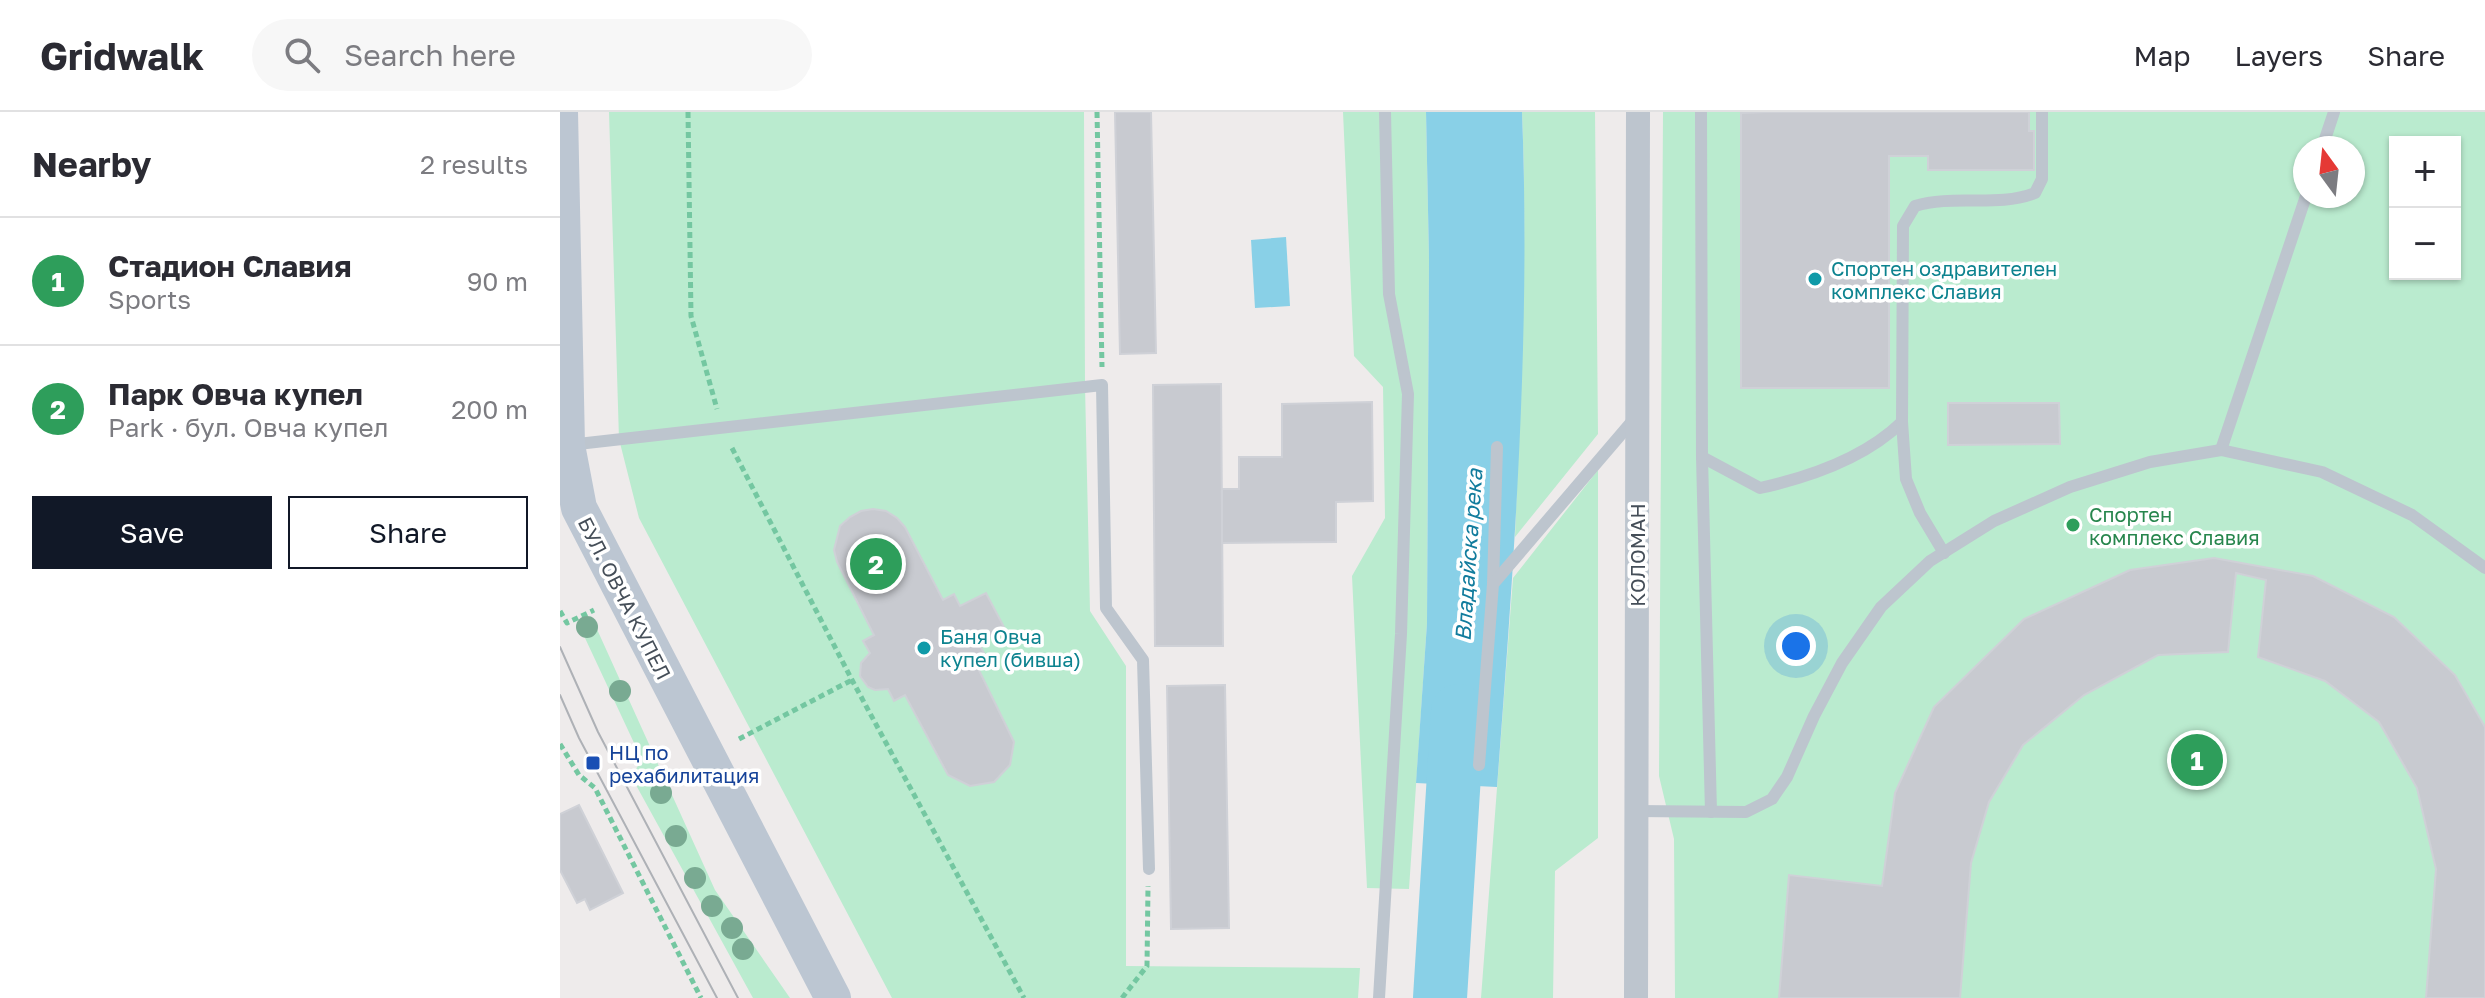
<!DOCTYPE html>
<html lang="en">
<head>
<meta charset="utf-8">
<style>
	body { margin:0; font-family:"Golos Text",sans-serif; background:#f7f7f7; color:#2b2b33 }
	.controls { position:absolute; right:24px; top:24px; display:grid; overflow:hidden; border-radius:0px; box-shadow:0 2px 6px #0004 }
	.controls button { width:72px; height:72px; display:grid; place-items:center; padding:0; border:0; border-bottom:2px solid #e1e1e2; background:#fff; color:#2b2b33; font:40px sans-serif }
	.compass { position:absolute; left:1733px; top:24px; width:72px; height:72px; border-radius:50%; background:#fff; box-shadow:0 2px 6px #0004; rotate:345deg }
	.you { position:absolute; left:1236px; top:534px; width:28px; height:28px; margin:-20px; border:6px solid #fff; border-radius:50%; background:#1a73e8; box-shadow:0 0 0 12px #1a73e833 }
	.badge { display:grid; place-items:center; width:52px; height:52px; border-radius:50%; background:#111827; color:#fff; font-size:26px; font-weight:700 }
	.pin { position:absolute; translate:-50% -50%; border:4px solid #fff; box-shadow:0 2px 8px #0006 }
	.list { margin:0; padding:0; list-style:none }
	h2 { display:flex; justify-content:space-between; align-items:center; height:104px; margin:0; padding:0 32px; font-size:34px }
	h2 small { font-size:26px; font-weight:400; color:#7c7c81 }
	.list li { display:grid; grid-template-columns:52px 1fr auto; gap:24px; align-items:center; box-sizing:border-box; height:128px; padding:0 32px; border-top:2px solid #e1e1e2 }
	.list b { display:block; font-size:30px; white-space:nowrap }
	.list p { margin:0; font-size:26px; white-space:nowrap; color:#7c7c81 }
	.list em { font-size:26px; font-style:normal; color:#7c7c81 }
	.actions { display:flex; gap:16px; padding:24px 32px }
	.actions a { flex:1; padding:18px 0; border:2px solid #111827; border-radius:0px; text-align:center; font-size:28px; color:#111827 }
	.actions .main { background:#111827; color:#fff }
	.icon { flex:none; width:44px; height:44px; fill:none; stroke:currentColor; stroke-width:2; stroke-linecap:round; stroke-linejoin:round }
	.map { position:relative; flex:none; width:1925px; height:886px; overflow:hidden }
	header { display:flex; align-items:center; gap:48px; box-sizing:border-box; height:112px; padding:0 40px; background:#fff; border-bottom:2px solid #e1e1e2 }
	header strong { font-size:38px }
	nav { display:flex; gap:44px; margin-inline-start:auto; font-size:28px }
	.search { width:560px; height:72px; background:#f7f7f7; display:flex; align-items:center; gap:20px; box-sizing:border-box; padding:0 28px; border-radius:44px; color:#7c7c81; font-size:30px }
	main { display:flex }
	aside { flex:1; background:#fff }
	.map>svg:first-child { display:block }
	.green { fill:#baebcf; fill-rule:evenodd }
	.water { fill:#89d0e7 }
	.lines { fill:none; stroke-linecap:round; stroke-linejoin:round }
	.river { stroke:#89d0e7; stroke-width:54 }
	.building { fill:#c8cad0; stroke:#cfd1d7; stroke-width:2 }
	.path { stroke:#74c7a1; stroke-width:5; stroke-dasharray:6 4; stroke-linecap:butt }
	.service { stroke:#bdc5ce; stroke-width:12 }
	.minor { stroke:#bdc5ce; stroke-width:24 }
	.secondary { stroke:#bcc6d2; stroke-width:36 }
	.tram { stroke:#aeb1b6; stroke-width:2 }
	.tree { fill:#79aa92 }
	.culture-dot { fill:#0f9aa8; stroke:#fff; stroke-width:3 }
	.leisure-dot { fill:#2e9e5b; stroke:#fff; stroke-width:3 }
	.transit-dot { fill:#1a4fb4; stroke:#fff; stroke-width:3 }
	.labels { text-anchor:middle; dominant-baseline:central; stroke-width:7; stroke-linejoin:round; paint-order:stroke }
	.culture-label { font-size:20px; fill:#0d838f; stroke:#fff; text-anchor:start }
	.leisure-label { font-size:20px; fill:#27864d; stroke:#fff; text-anchor:start }
	.street-label { font-size:20px; fill:#454e58; stroke:#fff }
	.transit-label { font-size:20px; fill:#164399; stroke:#fff; text-anchor:start }
	.water-label { font-size:22px; font-style:italic; fill:#127c9d; stroke:#fff }
</style>
</head>
<body>
<header>
<strong>Gridwalk</strong>
<div class="search"><svg class="icon" aria-label="search" viewBox="0 0 24 24"><circle cx="10" cy="10" r="6"/><path d="M15 15l6 6"/></svg>Search here</div>
<nav><a>Map</a><a>Layers</a><a>Share</a></nav>
</header>
<main>
<aside>
<h2>Nearby<small>2 results</small></h2>
<ul class="list">
<li><span class="badge" style="background:#2e9e5b">1</span><div><b>Стадион Славия</b><p>Sports</p></div><em>90 m</em></li>
<li><span class="badge" style="background:#2e9e5b">2</span><div><b>Парк Овча купел</b><p>Park · бул. Овча купел</p></div><em>200 m</em></li>
</ul>
<div class="actions"><a class="main">Save</a><a>Share</a></div>
</aside>
<div class="map">
<svg width="1925" height="886" viewBox="0 0 1925 886">
	<rect width="100%" height="100%" fill="#eeebeb"/>
	<g class="green">
		<path d="M49,0H524L525,274L530,499L566,554V854L800,856L798,886H332L79,406L59,327Z"/>
		<path d="M783,0H866L869,147L867,511L849,777L807,776L792,464L825,406L823,275L794,244Z"/>
		<path d="M962,0H1035L1038,322L955,425C960,283 968,142 962,0Z"/>
		<path d="M1103,0H1925V886H1115L1114,727L1099,664ZM1835,30H1895V162H1835ZM1745,36H1793V84H1745Z"/>
		<path d="M1038,358V726L995,759L993,886H921L953,466Z"/>
		<path d="M31,504L155,778L230,886H193L71,664L82,648L18,511Z"/>
	</g>
	<g class="water">
		<path d="M866,0H962C971,225 954,451 937,675L856,671L867,511L869,147Z"/>
		<path d="M726,125L730,194L695,196L691,128Z"/>
	</g>
	<g class="lines">
		<path class="river" d="M880,886L898,599"/>
	</g>
	<g class="building">
		<path d="M555,0H591L596,241L560,242Z"/>
		<path d="M1206,0H1469V19H1474V58H1368V44H1329V276H1181V1Z"/>
		<path d="M661,272L663,534H595L593,273Z"/>
		<path d="M812,290L813,389L776,390V430L662,431V377H679V345H722V292Z"/>
		<path d="M1388,291H1499L1500,332L1388,333Z"/>
		<path d="M313,397L326,399L337,406L345,415L383,488L394,482L400,494L426,481L445,517L418,530L425,543L414,548L454,630L450,653L434,670L410,674L388,663L345,583L334,589L328,577L315,578L308,575L300,564L301,551L310,541L303,529L314,523L277,450L274,438L280,414L290,405L301,399Z"/>
		<path d="M1654,446L1753,464L1834,505L1895,563L1925,615V886H1866L1876,757L1857,676L1819,610L1765,569L1698,545L1706,468L1676,461L1668,540L1598,543L1524,583L1463,633L1429,690L1411,751L1400,886H1219L1229,763L1322,774L1335,681L1374,595L1464,507L1570,458Z"/>
		<path d="M665,573L669,816L611,817L607,574Z"/>
		<path d="M19,693L63,781L30,798L25,787L17,791L0,758V702Z"/>
	</g>
	<g class="lines">
		<g class="path">
			<path d="M128,0L131,204L157,297"/>
			<path d="M537,0L542,255"/>
			<path d="M172,336L292,568L464,886"/>
			<path d="M0,499L7,511L34,498"/>
			<path d="M179,627L292,568"/>
			<path d="M0,632L19,663L35,676L141,886"/>
			<path d="M562,886L587,854L588,774"/>
		</g>
		<g class="service">
			<path d="M1141,0L1142,345L1151,700"/>
			<path d="M1762,36L1774,0"/>
			<path d="M9,333L542,273L546,496L583,548L589,757"/>
			<path d="M1661,338L1746,84"/>
			<path d="M1142,345L1200,376C1250,365 1305,346 1342,310"/>
			<path d="M1384,441L1360,401L1346,367L1342,310L1343,114L1355,94C1394,82 1437,96 1475,81L1482,67V0"/>
			<path d="M933,472L937,335"/>
			<path d="M919,653L933,472L1075,306"/>
			<path d="M1076,699L1186,700L1212,687L1227,665L1254,604L1282,551L1321,495L1370,449L1434,409L1510,375L1590,350L1661,338L1762,360L1852,403L1925,456"/>
			<path d="M819,886L841,522L848,282L829,182L825,0"/>
		</g>
		<path class="minor" d="M1076,886L1078,0"/>
		<path class="secondary" d="M0,0L7,333L19,396L273,886"/>
		<g class="tram">
			<path d="M0,535L38,620L178,886"/>
			<path d="M0,583L19,626L157,886"/>
		</g>
	</g>
	<g class="tree">
		<circle cx="27" cy="515" r="11"/>
		<circle cx="60" cy="579" r="11"/>
		<circle cx="101" cy="681" r="11"/>
		<circle cx="116" cy="724" r="11"/>
		<circle cx="135" cy="766" r="11"/>
		<circle cx="152" cy="794" r="11"/>
		<circle cx="172" cy="816" r="11"/>
		<circle cx="183" cy="837" r="11"/>
	</g>
	<g class="culture-dot">
		<circle cx="1255" cy="167" r="8"/>
		<circle cx="364" cy="536" r="8"/>
	</g>
	<circle class="leisure-dot" cx="1513" cy="413" r="8"/>
	<rect class="transit-dot" x="25" y="643" width="16" height="16" rx="4"/>
	<g class="labels">
		<g class="culture-label">
			<text x="1271" y="156">Спортен оздравителен<tspan x="1271" dy="23">комплекс Славия</tspan></text>
			<text x="380" y="524">Баня Овча<tspan x="380" dy="23">купел (бивша)</tspan></text>
		</g>
		<g class="leisure-label">
			<text x="1529" y="402">Спортен<tspan x="1529" dy="23">комплекс Славия</tspan></text>
		</g>
		<g class="street-label">
			<text transform="translate(1077 443) rotate(-90)">КОЛОМАН</text>
			<text transform="translate(65 486) rotate(63)">БУЛ. ОВЧА КУПЕЛ</text>
		</g>
		<g class="transit-label">
			<text x="49" y="640">НЦ по<tspan x="49" dy="23">рехабилитация</tspan></text>
		</g>
		<g class="water-label">
			<text transform="translate(908 443) rotate(-86)">Владайска река</text>
		</g>
	</g>
</svg>
<div class="controls">
<button>+</button>
<button>−</button>
</div>
<svg class="compass" viewBox="-18 -18 36 36"><path d="M0-13l5 13h-10z" fill="#e53935"/><path d="M0 13l5-13h-10z" fill="#7c7c81"/></svg>
<div class="you"></div>
<div class="pin badge" style="left:1637px;top:648px;background:#2e9e5b">1</div>
<div class="pin badge" style="left:316px;top:452px;background:#2e9e5b">2</div>
</div>
</main>
</body>
</html>
